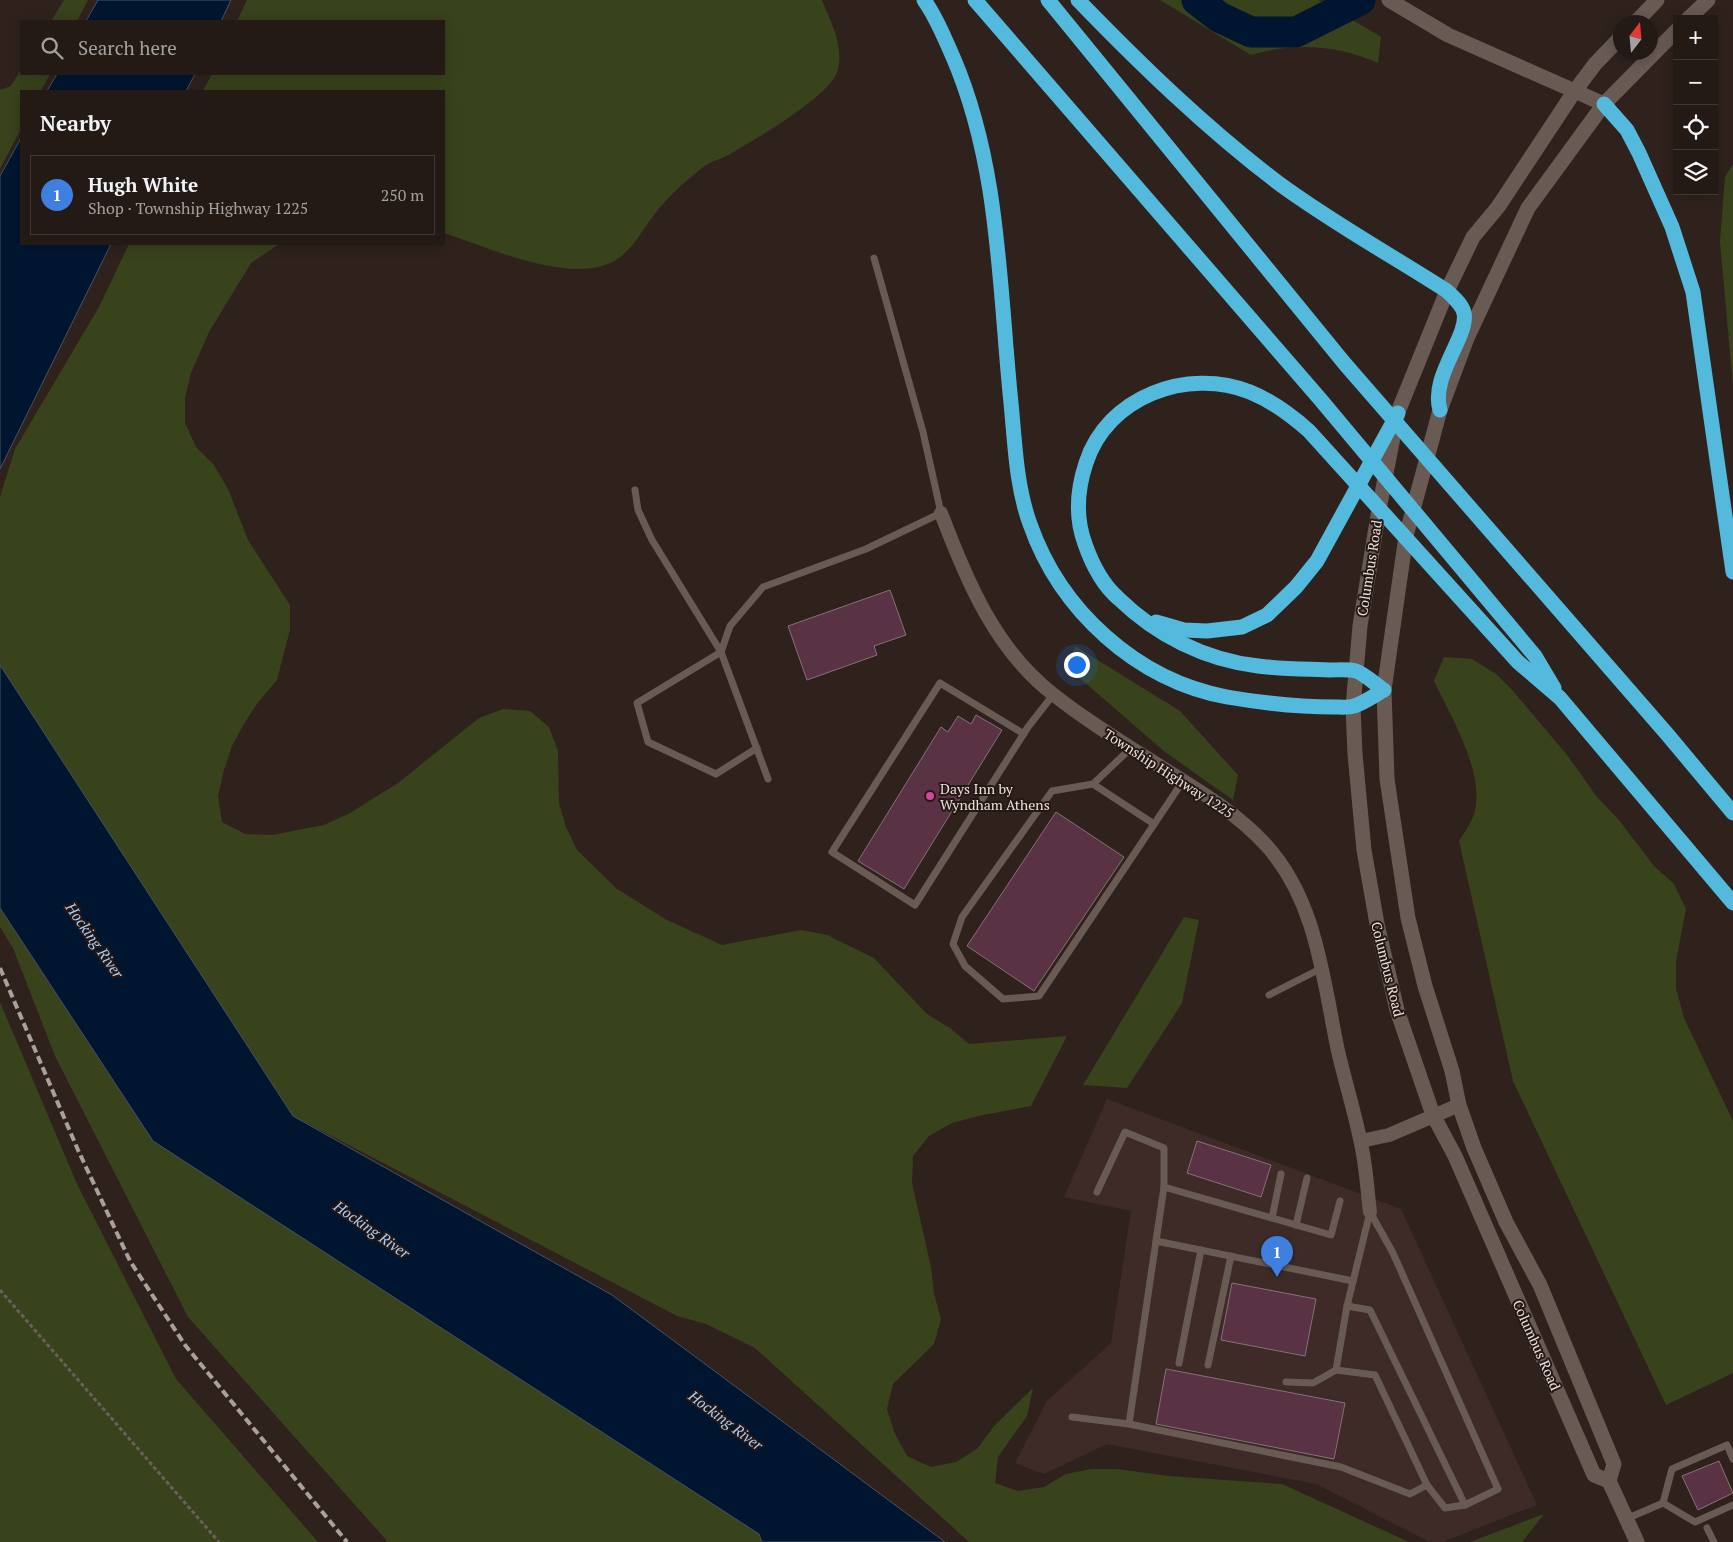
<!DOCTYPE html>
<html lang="en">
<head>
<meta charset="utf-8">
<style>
	body { margin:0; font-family:"PT Serif",serif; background:#2b231f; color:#f1f3f6 }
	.controls { position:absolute; right:15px; top:15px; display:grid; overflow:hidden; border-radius:0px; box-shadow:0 2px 12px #0003 }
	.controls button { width:45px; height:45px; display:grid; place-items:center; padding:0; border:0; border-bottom:1px solid #403835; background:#231a16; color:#f1f3f6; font:25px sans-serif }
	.compass { position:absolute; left:1613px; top:15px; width:45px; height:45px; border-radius:50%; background:#231a16; box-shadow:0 2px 12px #0003; rotate:16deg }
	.you { position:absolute; left:1076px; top:664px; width:18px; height:18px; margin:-12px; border:4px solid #fff; border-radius:50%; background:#1a73e8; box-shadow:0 0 0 8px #1a73e833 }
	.badge { display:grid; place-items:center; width:32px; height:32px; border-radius:50%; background:#acaffb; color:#fff; font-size:16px; font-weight:700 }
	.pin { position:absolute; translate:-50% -41px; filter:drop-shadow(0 1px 2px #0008) }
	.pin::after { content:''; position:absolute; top:26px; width:18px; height:15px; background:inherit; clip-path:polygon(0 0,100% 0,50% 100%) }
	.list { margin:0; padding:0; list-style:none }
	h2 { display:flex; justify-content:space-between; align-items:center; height:65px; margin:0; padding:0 20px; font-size:21px }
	h2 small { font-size:16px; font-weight:400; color:#a3a1a1 }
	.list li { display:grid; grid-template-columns:32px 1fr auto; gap:15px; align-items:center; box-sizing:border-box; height:80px; margin:0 10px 10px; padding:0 10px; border:1px solid #403835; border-radius:0px }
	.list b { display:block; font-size:19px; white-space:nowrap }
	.list p { margin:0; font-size:16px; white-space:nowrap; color:#a3a1a1 }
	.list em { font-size:16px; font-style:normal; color:#a3a1a1 }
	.icon { flex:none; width:28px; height:28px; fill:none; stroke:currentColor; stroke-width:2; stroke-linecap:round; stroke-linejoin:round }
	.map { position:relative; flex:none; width:1733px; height:1542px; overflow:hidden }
	.search { position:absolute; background:#231a16; box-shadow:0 2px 12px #0003; left:20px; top:20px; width:425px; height:55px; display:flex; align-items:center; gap:12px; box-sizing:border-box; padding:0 18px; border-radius:0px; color:#a3a1a1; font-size:19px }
	.panel { position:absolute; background:#231a16; box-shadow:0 2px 12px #0003; left:20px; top:90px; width:425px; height:155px; border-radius:0px }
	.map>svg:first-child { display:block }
	.commercial { fill:#3e2b27 }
	.green { fill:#38421b }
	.water { fill:#001630; stroke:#465364 }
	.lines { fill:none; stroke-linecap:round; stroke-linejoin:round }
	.river { stroke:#001630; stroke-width:31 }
	.building { fill:#593243; stroke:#837279 }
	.path { stroke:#6b5f5b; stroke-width:3; stroke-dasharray:4 2.5; stroke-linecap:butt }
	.lane { stroke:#695a54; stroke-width:7 }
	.street { stroke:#695a54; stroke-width:14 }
	.secondary { stroke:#695a54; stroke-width:15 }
	.highway { stroke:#53badd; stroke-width:15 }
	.rail { stroke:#aba09c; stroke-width:4; stroke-dasharray:8 4; stroke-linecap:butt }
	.hotel-dot { fill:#d1479c; stroke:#251814; stroke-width:2 }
	.labels { text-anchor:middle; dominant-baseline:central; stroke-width:4; stroke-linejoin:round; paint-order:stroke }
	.street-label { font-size:14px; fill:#eae1dd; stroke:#251814 }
	.poi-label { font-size:14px; fill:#eae1dd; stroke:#251814; text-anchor:start }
	.water-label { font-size:15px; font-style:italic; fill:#a8d1fb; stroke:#251814 }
</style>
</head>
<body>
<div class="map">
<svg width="1733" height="1542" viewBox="0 0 1733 1542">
	<rect width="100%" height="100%" fill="#2f221d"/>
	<path class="commercial" d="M1107,1099L1401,1209L1537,1505L1442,1542H1430L1316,1484L1107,1444L1044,1474L1015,1463L1047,1401L1111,1343L1131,1211L1064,1197Z"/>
	<g class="green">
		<path d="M64,0H88L77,21H51Z"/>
		<path d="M247,0H822C831,22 845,48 837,72C830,96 753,141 730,154C722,159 711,161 703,167C690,178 675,190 664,203C645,222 635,253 608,264C563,282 487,247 444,233V91H203L212,74H444V21H237Z"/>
		<path d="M1160,0H1319L1381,37L1378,63C1337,45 1294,42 1251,55Z"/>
		<path d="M21,69V74H50L41,91H21V129L0,169V90L11,86Z"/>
		<path d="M1733,164V386L1720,242L1725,177Z"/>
		<path d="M129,244H279L251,263L209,332L191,373L185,398V423L196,447L214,465L228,489L248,540L290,605V630L277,680L259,701L245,722L232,746L224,770L218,796L222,822L245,834L272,835L324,825L350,813L398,783L479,718L503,709L530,711L549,727L558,751L559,803L566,827L577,850L617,889L667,920L722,945L801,930L827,935L874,958L927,1014L950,1028L969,1044L1067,1036L1031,1106L978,1116L952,1123L929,1136L913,1156L912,1183L931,1267L934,1294L941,1319L934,1344L893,1384L887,1409L895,1434L907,1456L931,1467L956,1462L978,1448L994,1426L1033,1388L1027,1416L998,1457L995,1483L1018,1491L1044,1487L1066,1474L1091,1469H1117L1168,1476L1282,1484L1409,1542H969L755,1348L706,1324L677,1316L293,1116L0,665V497L15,449L99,307Z"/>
		<path d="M1075,646L1180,711L1238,775L1233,800L1165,752L1068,668Z"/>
		<path d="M1444,657L1472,659L1496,674L1514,692L1567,755L1597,797L1618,819L1654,866L1674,884L1686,909L1676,961V988L1684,1018L1733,1121V1373L1666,1405L1513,1081L1459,841C1464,833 1470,825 1473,817C1488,777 1451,717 1434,681Z"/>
		<path d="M0,908L153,1141L759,1534L762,1542H388L188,1317L55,1056L13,948L0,927Z"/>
		<path d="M1184,917L1199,920L1182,1003L1127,1088L1083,1085Z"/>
		<path d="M0,1002L77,1184L176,1379L318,1542H0Z"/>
		<path d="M1544,1514L1522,1542H1470Z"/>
	</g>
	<g class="water">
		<path d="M98,0H231L221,21H86Z"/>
		<path d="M57,74H195L186,91H47Z"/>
		<path d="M21,138V244H111L0,469V176Z"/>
		<path d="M0,665L293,1116L612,1295L945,1542H762L759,1534L153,1141L0,908Z"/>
	</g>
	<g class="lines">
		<path class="river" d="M1197,0L1219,17L1251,32H1296L1360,0"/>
	</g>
	<g class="building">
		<path d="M890,590L906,635L874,646L877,655L807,680L788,626Z"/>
		<path d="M976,715L1002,730L904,889L858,861L941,727L948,732L958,716L971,724Z"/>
		<path d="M1056,812L1124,857L1034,991L967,946Z"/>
		<path d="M1197,1141L1271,1165L1261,1197L1187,1173Z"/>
		<path d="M1232,1283L1316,1299L1305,1356L1221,1340Z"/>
		<path d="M1166,1369L1345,1403L1334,1459L1156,1424Z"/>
		<path d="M1719,1461L1733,1493L1698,1510L1682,1476Z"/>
	</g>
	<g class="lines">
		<path class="path" d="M0,1290L219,1542"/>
		<g class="lane">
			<path d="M635,490L638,510L652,540L721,652L637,703L648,742L716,774L757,748"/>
			<path d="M1024,734L940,683L832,852L915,905L1028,727L1053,695"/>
			<path d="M1131,748L1093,784L1052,791L962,917L953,944L965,966L1003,999L1039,996L1183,781"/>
			<path d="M768,779L721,652L730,626L763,587L866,549L941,513L923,432L874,258"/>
			<path d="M1093,784L1154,824"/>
			<path d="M1269,995L1322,968"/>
			<path d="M1164,1187L1331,1235L1340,1201"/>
			<path d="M1097,1192L1125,1132L1164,1148V1187L1156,1241"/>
			<path d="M1272,1218L1281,1174"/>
			<path d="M1296,1225L1307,1178"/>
			<path d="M1347,1306L1370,1310L1465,1505L1498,1489L1393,1253L1370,1212"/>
			<path d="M1179,1363L1201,1250"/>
			<path d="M1208,1365L1231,1256"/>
			<path d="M1336,1370L1347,1306L1370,1212"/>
			<path d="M1286,1382L1313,1383L1336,1370L1375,1375L1427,1485L1445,1508L1465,1505"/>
			<path d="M1072,1417L1129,1424L1341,1467L1410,1494L1427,1485"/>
			<path d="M1129,1424L1156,1241L1353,1281"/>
			<path d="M1663,1503L1695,1522L1733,1505"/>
			<path d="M1626,1519L1663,1503L1672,1469L1727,1445L1733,1459"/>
			<path d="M1707,1528L1714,1542"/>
		</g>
		<g class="street">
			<path d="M941,513C966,579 995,650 1054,695C1083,718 1115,738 1147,758C1189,785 1232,808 1266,845C1317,901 1323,980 1338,1051C1345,1081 1354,1110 1360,1139C1366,1163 1367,1188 1370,1212"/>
			<path d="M1361,1141L1389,1135L1459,1105"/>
		</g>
		<g class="secondary">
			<path d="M1389,0L1448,35L1604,104"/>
			<path d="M1688,19L1708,0"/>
			<path d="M1636,22L1657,0"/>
			<path d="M1609,1481L1594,1475L1455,1156L1433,1115L1397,1010L1377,924L1364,850L1355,754L1353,707L1360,626L1379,509L1398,412L1447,291L1473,237L1498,207L1574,92L1595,64L1620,38"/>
			<path d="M1637,1542L1609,1481L1614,1464L1540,1285L1506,1222L1474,1148L1459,1105L1452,1071L1425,986L1408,918L1387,779L1384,690L1406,536L1440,410L1467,338L1528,208L1604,104L1677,30"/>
		</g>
		<g class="highway">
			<path d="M924,0C937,18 944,37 953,57C1000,166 999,287 1011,403C1015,443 1016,486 1030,524C1060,610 1136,680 1227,697C1262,703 1299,707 1334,707C1340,707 1348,708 1354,706C1364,703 1375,695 1384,690C1376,685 1365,674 1356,671C1348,669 1338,670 1329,670C1306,669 1282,669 1258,666C1205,660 1156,635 1118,598C1102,584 1092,564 1085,544C1075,517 1077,490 1086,463C1107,397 1187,367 1250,392C1272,401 1291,415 1309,431L1518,662L1560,698L1733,903"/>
			<path d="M975,0L1320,399L1535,656L1554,688"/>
			<path d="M1048,0L1345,364L1667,734L1733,813"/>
			<path d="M1078,0C1141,65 1205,127 1277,182C1331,222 1391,255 1447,291C1453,297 1462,304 1464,313C1469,336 1430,376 1440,410"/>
			<path d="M1604,104L1627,130L1639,153L1672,227L1693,292L1733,572"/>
			<path d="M1156,622L1184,630L1207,631L1242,627L1267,615L1296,587L1317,561L1398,413"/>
		</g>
		<path class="rail" d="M0,968L78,1150L130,1261L185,1345L347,1542"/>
	</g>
	<circle class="hotel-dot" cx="930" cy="796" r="5"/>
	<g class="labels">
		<g class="street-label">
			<text transform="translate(1369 568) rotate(-81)">Columbus Road</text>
			<text transform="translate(1169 773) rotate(33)">Township Highway 1225</text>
			<text transform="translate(1388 969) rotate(76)">Columbus Road</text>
			<text transform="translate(1537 1345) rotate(66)">Columbus Road</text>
		</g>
		<g class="poi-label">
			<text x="940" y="788">Days Inn by<tspan x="940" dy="16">Wyndham Athens</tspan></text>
		</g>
		<g class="water-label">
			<text transform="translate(95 940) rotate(55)">Hocking River</text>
			<text transform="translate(372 1229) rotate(35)">Hocking River</text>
			<text transform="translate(726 1420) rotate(37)">Hocking River</text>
		</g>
	</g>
</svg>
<div class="controls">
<button>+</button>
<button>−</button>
<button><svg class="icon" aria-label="locate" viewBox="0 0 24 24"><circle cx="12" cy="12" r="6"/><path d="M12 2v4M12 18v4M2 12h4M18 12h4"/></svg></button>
<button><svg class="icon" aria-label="layers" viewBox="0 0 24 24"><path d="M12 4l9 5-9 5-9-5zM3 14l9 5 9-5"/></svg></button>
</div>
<svg class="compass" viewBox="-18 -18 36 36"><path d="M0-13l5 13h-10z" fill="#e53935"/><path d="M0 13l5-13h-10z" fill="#a3a1a1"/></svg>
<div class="you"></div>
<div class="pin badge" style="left:1277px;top:1277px;background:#3f7fe0">1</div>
<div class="search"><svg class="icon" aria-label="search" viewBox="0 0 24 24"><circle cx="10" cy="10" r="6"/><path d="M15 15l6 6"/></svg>Search here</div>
<section class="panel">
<h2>Nearby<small></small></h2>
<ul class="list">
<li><span class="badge" style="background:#3f7fe0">1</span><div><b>Hugh White</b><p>Shop · Township Highway 1225</p></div><em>250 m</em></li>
</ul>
</section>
</div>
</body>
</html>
